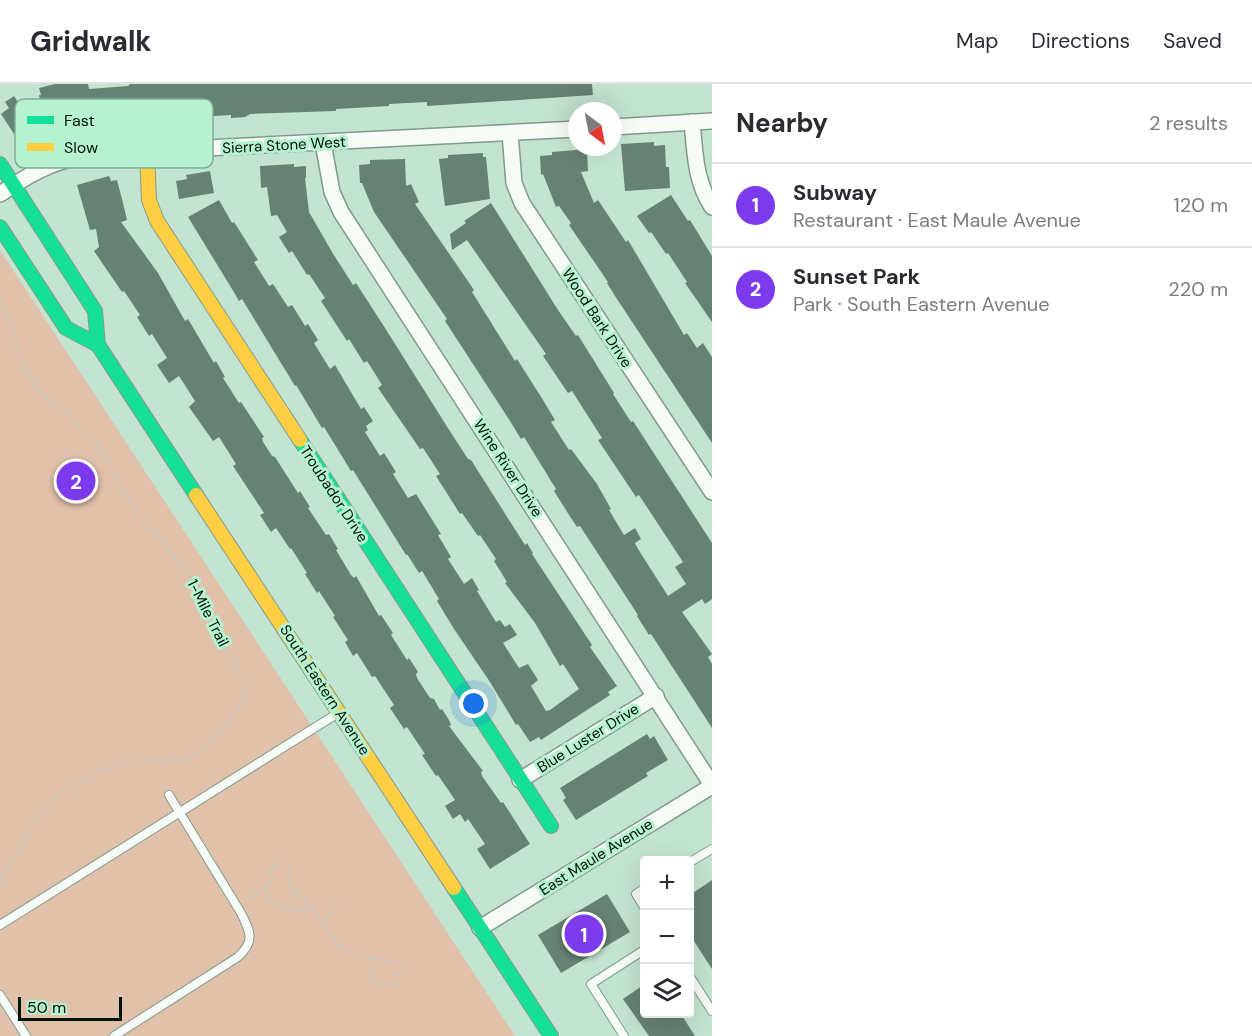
<!DOCTYPE html>
<html lang="en">
<head>
<meta charset="utf-8">
<style>
	body { margin:0; font-family:"DM Sans",sans-serif; background:#f7f7f7; color:#2b2b33 }
	.controls { position:absolute; right:18px; bottom:18px; display:grid; overflow:hidden; border-radius:6px; box-shadow:0 6px 24px #0002 }
	.controls button { width:54px; height:54px; display:grid; place-items:center; padding:0; border:0; border-bottom:2px solid #e1e1e2; background:#fff; color:#2b2b33; font:30px sans-serif }
	.compass { position:absolute; left:568px; top:18px; width:54px; height:54px; border-radius:50%; background:#fff; box-shadow:0 6px 24px #0002; rotate:148deg }
	.scale { position:absolute; left:18px; bottom:15px; width:104px; box-sizing:border-box; padding-left:6px; border:3px solid #001308; border-top:0; font-size:16px; line-height:21px; white-space:nowrap; color:#001308; -webkit-text-stroke:4px #b6f2cf; paint-order:stroke }
	.you { position:absolute; left:474px; top:620px; width:21px; height:21px; margin:-15px; border:4px solid #fff; border-radius:50%; background:#1a73e8; box-shadow:0 0 0 9px #1a73e833 }
	.badge { display:grid; place-items:center; width:39px; height:39px; border-radius:50%; background:#7c3aed; color:#fff; font-size:20px; font-weight:700 }
	.pin { position:absolute; translate:-50% -50%; border:3px solid #fff; box-shadow:0 2px 6px #0006 }
	.list { margin:0; padding:0; list-style:none }
	h2 { display:flex; justify-content:space-between; align-items:center; height:78px; margin:0; padding:0 24px; font-size:26px }
	h2 small { font-size:20px; font-weight:400; color:#7c7c81 }
	.list li { display:grid; grid-template-columns:39px 1fr auto; gap:18px; align-items:center; box-sizing:border-box; height:84px; padding:0 24px; border-top:2px solid #e1e1e2 }
	.list b { display:block; font-size:22px; white-space:nowrap }
	.list p { margin:0; font-size:20px; white-space:nowrap; color:#7c7c81 }
	.list em { font-size:20px; font-style:normal; color:#7c7c81 }
	.icon { flex:none; width:33px; height:33px; fill:none; stroke:currentColor; stroke-width:2; stroke-linecap:round; stroke-linejoin:round }
	.map { position:relative; flex:none; width:712px; height:952px; overflow:hidden }
	header { display:flex; align-items:center; gap:36px; box-sizing:border-box; height:84px; padding:0 30px; background:#fff; border-bottom:2px solid #e1e1e2 }
	header strong { font-size:28px }
	nav { display:flex; gap:33px; margin-inline-start:auto; font-size:21px }
	main { display:flex }
	aside { flex:1; background:#fff }
	.map>svg:first-child { display:block }
	.green { fill:#e1c1aa }
	.building { fill:#668274 }
	.lines { fill:none; stroke-linecap:round; stroke-linejoin:round }
	.lane-casing { stroke:#829b8d; stroke-width:10 }
	.street-casing { stroke:#829b8d; stroke-width:18 }
	.fast-casing { stroke:#829b8d; stroke-width:16 }
	.slow-casing { stroke:#829b8d; stroke-width:16 }
	.path { stroke:#c2cbc6; stroke-width:2; stroke-dasharray:4.5 4.5; stroke-linecap:butt }
	.lane { stroke:#f6fbf8; stroke-width:8 }
	.street { stroke:#f6fbf8; stroke-width:15 }
	.fast { stroke:#16e098; stroke-width:14 }
	.slow { stroke:#ffcf43; stroke-width:14 }
	.labels { text-anchor:middle; dominant-baseline:central; stroke-width:6; stroke-linejoin:round; paint-order:stroke }
	.street-label { font-size:15px; fill:#001308; stroke:#b6f2cf }
	.key { fill:#b6f2cf; stroke:#7faf93; stroke-width:1.5 }
	.key-label { font-size:16px; fill:#001308 }
</style>
</head>
<body>
<header>
<strong>Gridwalk</strong>
<nav><a>Map</a><a>Directions</a><a>Saved</a></nav>
</header>
<main>
<div class="map">
<svg width="712" height="952" viewBox="0 0 712 952">
	<rect width="100%" height="100%" fill="#c3e4d1"/>
	<path class="green" d="M0,166L515,952H0Z"/>
	<g class="building">
		<path d="M55,0H88L89,5L128,2L130,0H592L593,11L427,22V18L389,20V22L336,25V27L250,30L245,33L231,34V31L198,33V35L182,36L181,34L131,40V38L108,39V36L57,49V47L53,48L51,40L46,43L39,11H41L39,4Z"/>
		<path d="M14,12L38,48L23,57L17,48L14,50L1,30L9,24L5,18Z"/>
		<path d="M654,58V62L665,61L666,83H669L670,104L625,107L621,60Z"/>
		<path d="M587,65L588,87L581,88L594,119L598,116L626,158L628,156L684,251L687,249L697,264L703,259L712,273V359L615,212L607,199L608,198L569,141L571,139L559,122L556,123L543,90L541,91L540,72L552,71V68Z"/>
		<path d="M483,69V73H486L490,115L445,122L439,75L448,74V71Z"/>
		<path d="M405,75L406,102L411,100L419,118L415,120L474,206L472,208L515,277L517,275L543,316L555,336L551,338L569,366L571,365L597,400L611,425L609,426L624,451L635,444L641,455L635,459L638,465L668,512L686,500L675,483L683,478L639,411L636,413L598,356L602,354L572,307L568,309L543,272L546,270L467,156L452,166L450,150L466,139L464,137L491,119L558,226L576,252L578,251L614,309L613,310L631,338L633,337L712,459V515L705,520L702,515L682,528L712,570L708,573L712,580V644L651,550L649,551L637,532L638,531L580,442L577,443L571,434L554,407L556,405L524,353L521,355L510,337L445,237L447,235L374,128L362,99H360L359,81L370,80V76Z"/>
		<path d="M294,80V83L306,82V94H305L309,128L332,168L353,201L356,199L385,244L446,341L468,375L471,376L525,461L527,459L533,469L532,470L592,561L590,563L617,602L608,608L610,611L541,656L539,653L530,658L518,640L516,641L490,598L454,545L437,517L439,515L422,487L419,489L407,470L406,471L353,386L351,387L324,343L322,344L296,301L295,302L242,215L239,217L232,205L188,133L219,116L232,139L234,138L258,176L254,178L269,202L273,200L288,223L292,221L305,242L308,240L318,256L314,259L330,285L335,281L361,325L364,323L373,337L366,342L368,346L365,348L380,372L384,369L396,388L393,390L408,414L416,410L441,450L438,451L451,473L448,475L464,500L472,494L479,506L477,507L496,538L500,536L505,543L510,540L517,551L503,559L519,584L528,580L538,596L531,602L546,627L550,626L579,605L563,580L560,582L535,539L505,499L507,498L494,477L496,475L480,451L478,452L462,429L460,430L436,392L440,390L423,364L420,365L378,304L382,301L367,277L364,279L349,255L347,257L321,217L325,214L309,190L307,191L292,167L289,169L279,153L287,148L277,131L271,132L267,103L261,104L260,82Z"/>
		<path d="M210,87L214,109L179,115L176,97L187,95L186,91Z"/>
		<path d="M109,92L111,97L117,96L123,119L127,136L121,138L158,189L185,237L188,235L214,279L216,277L225,293L223,294L239,319L241,318L264,353L262,354L263,358L272,372L275,373L298,409L300,407L310,423L308,424L326,451L329,450L338,465L336,466L351,491L354,494L356,492L379,532L381,531L393,549L391,551L407,576L409,574L418,588L416,590L417,594L430,614L434,615L440,626L442,625L449,636L451,641L449,642L483,687L481,688L482,692L501,719L503,718L530,760L490,785L477,765L485,760L468,735L465,738L460,730L453,735L445,722L455,716L438,691L436,692L422,671L425,670L407,643L404,645L390,624L394,621L375,592L372,593L357,569L353,572L345,558L348,556L333,533L335,532L319,507L317,509L305,490L307,489L291,464L290,465L276,444L271,448L260,431L264,429L233,382L236,380L219,353L213,357L189,323L195,317L179,292L169,299L157,281L167,274L152,250L149,252L137,233L140,231L124,207L122,208L94,167L99,163L96,145L90,146L77,101Z"/>
		<path d="M671,111L688,137L690,136L712,172V238L685,199L687,198L668,169L666,170L651,148L649,149L637,132Z"/>
		<path d="M647,650L650,655L654,652L668,676L646,689L648,692L576,736L563,716L566,714L560,704Z"/>
		<path d="M712,796V885L690,851V811Z"/>
		<path d="M607,810L630,848L561,889L538,851Z"/>
		<path d="M645,900V930H681L695,952H649L623,915Z"/>
	</g>
	<g class="lines">
		<defs>
			<g id="lane">
				<path d="M690,778L712,765"/>
				<path d="M644,805L636,810L644,823"/>
				<path d="M0,841L335,631"/>
				<path d="M690,893L712,927"/>
				<path d="M0,911L26,952"/>
				<path d="M114,952L238,873C255,857 251,849 241,829L169,711"/>
				<path d="M624,952L591,900L644,866"/>
			</g>
			<g id="street">
				<path d="M692,38C695,68 695,97 712,123"/>
				<path d="M613,43L712,37"/>
				<path d="M510,49L514,99L522,119L712,408"/>
				<path d="M323,59L332,108L341,128L712,701"/>
				<path d="M0,110C20,97 39,84 63,77C89,69 119,70 147,67L577,45"/>
				<path d="M520,696L656,612"/>
				<path d="M480,844L712,702"/>
			</g>
			<g id="fast">
				<path d="M0,80L95,227L98,261"/>
				<path d="M0,143L66,244L98,261L196,411"/>
				<path d="M300,356L551,742"/>
				<path d="M454,804L551,952"/>
			</g>
			<g id="slow">
				<path d="M147,67L149,116L157,137L300,356"/>
				<path d="M196,411L454,804"/>
			</g>
		</defs>
		<use href="#lane" class="lane-casing"/>
		<use href="#street" class="street-casing"/>
		<use href="#fast" class="fast-casing"/>
		<use href="#slow" class="slow-casing"/>
		<g class="path">
			<path d="M0,214L25,285L39,308L91,353L105,373L121,404L140,433L192,494L206,532L240,588L244,599V612L228,641L199,668L181,676L124,680L102,686L59,710L42,727L27,749L0,798"/>
			<path d="M289,779L288,797L290,803L315,826L340,864L347,870L374,875"/>
			<path d="M265,804C280,830 286,825 312,825"/>
			<path d="M246,815L267,802L271,784L281,777"/>
			<path d="M324,837C333,830 333,820 342,814"/>
			<path d="M374,875L401,881L397,902L369,897Z"/>
		</g>
		<use href="#lane" class="lane"/>
		<use href="#street" class="street"/>
		<use href="#fast" class="fast"/>
		<use href="#slow" class="slow"/>
	</g>
	<g class="labels">
		<g class="street-label">
			<text transform="translate(284 61) rotate(-3)">Sierra Stone West</text>
			<text transform="translate(597 234) rotate(57)">Wood Bark Drive</text>
			<text transform="translate(508 384) rotate(57)">Wine River Drive</text>
			<text transform="translate(334 410) rotate(57)">Troubador Drive</text>
			<text transform="translate(208 529) rotate(63)">1-Mile Trail</text>
			<text transform="translate(325 606) rotate(57)">South Eastern Avenue</text>
			<text transform="translate(588 654) rotate(-32)">Blue Luster Drive</text>
			<text transform="translate(596 773) rotate(-32)">East Maule Avenue</text>
		</g>
	</g>
	<rect x="15" y="15" width="198" height="69" rx="9" class="key"/>
	<rect x="27" y="32" width="27" height="8" fill="#16e098"/>
	<rect x="27" y="59" width="27" height="8" fill="#ffcf43"/>
	<g class="key-label">
		<text x="64" y="42">Fast</text>
		<text x="64" y="69">Slow</text>
	</g>
</svg>
<div class="controls">
<button>+</button>
<button>−</button>
<button><svg class="icon" aria-label="layers" viewBox="0 0 24 24"><path d="M12 4l9 5-9 5-9-5zM3 14l9 5 9-5"/></svg></button>
</div>
<svg class="compass" viewBox="-18 -18 36 36"><path d="M0-13l5 13h-10z" fill="#e53935"/><path d="M0 13l5-13h-10z" fill="#7c7c81"/></svg>
<div class="scale">50 m</div>
<div class="you"></div>
<div class="pin badge" style="left:584px;top:850px">1</div>
<div class="pin badge" style="left:76px;top:397px">2</div>
</div>
<aside>
<h2>Nearby<small>2 results</small></h2>
<ul class="list">
<li><span class="badge">1</span><div><b>Subway</b><p>Restaurant · East Maule Avenue</p></div><em>120 m</em></li>
<li><span class="badge">2</span><div><b>Sunset Park</b><p>Park · South Eastern Avenue</p></div><em>220 m</em></li>
</ul>
</aside>
</main>
</body>
</html>
